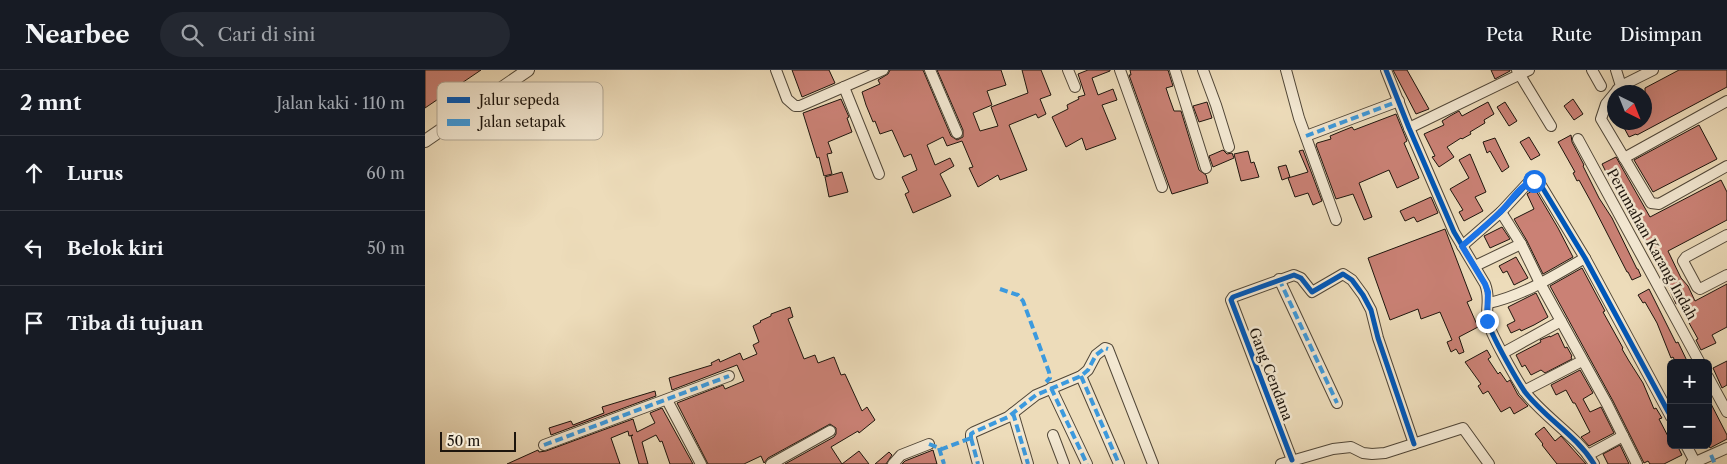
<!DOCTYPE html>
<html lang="id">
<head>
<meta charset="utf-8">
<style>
	body { margin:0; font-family:"Libre Caslon Text",serif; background:#242831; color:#f1f3f6 }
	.controls { position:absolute; right:15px; bottom:15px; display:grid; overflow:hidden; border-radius:8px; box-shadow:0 5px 20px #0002 }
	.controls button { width:45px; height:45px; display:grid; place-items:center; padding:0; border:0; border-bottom:1px solid #363941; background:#171b24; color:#f1f3f6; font:25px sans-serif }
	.compass { position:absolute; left:1182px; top:15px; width:45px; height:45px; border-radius:50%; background:#171b24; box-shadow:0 5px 20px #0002; rotate:137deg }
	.scale { position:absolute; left:15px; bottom:12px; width:76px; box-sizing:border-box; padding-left:5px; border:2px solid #1d150d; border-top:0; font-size:14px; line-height:18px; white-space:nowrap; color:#1d150d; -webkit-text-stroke:4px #f3e8d2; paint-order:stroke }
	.stop { position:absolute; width:15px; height:15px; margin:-11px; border:4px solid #1a73e8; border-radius:50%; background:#fff }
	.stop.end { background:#1a73e8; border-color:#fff; box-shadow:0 1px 5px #0008 }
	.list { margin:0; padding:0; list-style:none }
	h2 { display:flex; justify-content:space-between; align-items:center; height:65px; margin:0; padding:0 20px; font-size:21px }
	h2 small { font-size:16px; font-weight:400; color:#9ea1a6 }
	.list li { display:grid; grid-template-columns:32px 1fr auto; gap:15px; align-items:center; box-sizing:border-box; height:75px; padding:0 20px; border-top:1px solid #363941 }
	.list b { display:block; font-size:19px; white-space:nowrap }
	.list em { font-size:16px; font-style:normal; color:#9ea1a6 }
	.icon { flex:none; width:28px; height:28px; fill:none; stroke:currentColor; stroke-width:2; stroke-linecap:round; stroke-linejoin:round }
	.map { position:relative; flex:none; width:1302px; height:394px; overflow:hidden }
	header { display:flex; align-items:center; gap:30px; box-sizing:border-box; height:70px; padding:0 25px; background:#171b24; border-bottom:1px solid #363941 }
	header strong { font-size:24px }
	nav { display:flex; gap:28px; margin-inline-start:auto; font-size:18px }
	.search { width:350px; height:45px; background:#242831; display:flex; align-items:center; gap:12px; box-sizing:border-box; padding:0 18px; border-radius:28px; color:#9ea1a6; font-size:19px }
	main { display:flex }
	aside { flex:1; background:#171b24 }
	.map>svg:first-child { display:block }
	.building { fill:#ca8175; stroke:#1d150d }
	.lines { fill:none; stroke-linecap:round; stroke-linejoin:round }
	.minor-casing { stroke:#514738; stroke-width:12 }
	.tertiary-casing { stroke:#514738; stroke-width:14 }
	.minor { stroke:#f3e8d2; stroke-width:10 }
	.tertiary { stroke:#f3e8d2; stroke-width:12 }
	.quiet { stroke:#3c9ade; stroke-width:4; stroke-dasharray:8 4; stroke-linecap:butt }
	.cycleway-casing { stroke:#f3e8d2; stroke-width:8 }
	.cycleway { stroke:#0057b8; stroke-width:5 }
	.route { stroke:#1a73e8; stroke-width:6 }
	.labels { text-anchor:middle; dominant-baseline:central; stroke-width:5; stroke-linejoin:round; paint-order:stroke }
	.street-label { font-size:14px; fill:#1d150d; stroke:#f3e8d2 }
	.key { fill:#f3e8d2; stroke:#b3a997; stroke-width:1 }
	.key-label { font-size:14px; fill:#1d150d }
</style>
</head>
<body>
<header>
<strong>Nearbee</strong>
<div class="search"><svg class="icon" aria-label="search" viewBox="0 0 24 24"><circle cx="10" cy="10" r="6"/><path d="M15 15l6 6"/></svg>Cari di sini</div>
<nav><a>Peta</a><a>Rute</a><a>Disimpan</a></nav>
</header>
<main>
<aside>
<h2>2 mnt<small>Jalan kaki · 110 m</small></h2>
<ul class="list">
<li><svg class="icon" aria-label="ahead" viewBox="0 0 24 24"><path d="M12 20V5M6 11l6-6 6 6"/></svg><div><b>Lurus</b></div><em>60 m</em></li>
<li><svg class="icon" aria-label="left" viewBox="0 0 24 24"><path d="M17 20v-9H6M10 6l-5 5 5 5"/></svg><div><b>Belok kiri</b></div><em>50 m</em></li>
<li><svg class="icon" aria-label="arrive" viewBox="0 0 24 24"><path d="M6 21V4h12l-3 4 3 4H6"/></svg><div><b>Tiba di tujuan</b></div></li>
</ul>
</aside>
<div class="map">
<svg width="1302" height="394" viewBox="0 0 1302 394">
	<rect width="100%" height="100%" fill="#eddcba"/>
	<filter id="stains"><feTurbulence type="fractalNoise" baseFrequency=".004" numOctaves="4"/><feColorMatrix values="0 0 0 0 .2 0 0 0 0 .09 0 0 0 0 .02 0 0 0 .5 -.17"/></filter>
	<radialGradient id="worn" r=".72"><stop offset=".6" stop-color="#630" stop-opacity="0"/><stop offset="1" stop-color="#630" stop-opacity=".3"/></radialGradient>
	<g class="building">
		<path d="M0,0H56L0,38Z"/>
		<path d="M367,0H404L410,13L377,27Z"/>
		<path d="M465,0H498L526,66L532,70L538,67V60L512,0H576L581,15L562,21L567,35L548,43L555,61L573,56L566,37L603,23L597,0H616L626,25L615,29L621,44L613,48L611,44L584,55L602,100L575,110L573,105L553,117L544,98L548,97L537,71L522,76L518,67L502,75L510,95L525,88L529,96L515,104L526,126L488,143L480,124L484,122L477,107L492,100L486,84L479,87L467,60L455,64L450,51L448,52L441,35L437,22L455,14L453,10L463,4Z"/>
		<path d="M663,0H685V1L667,8L673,25L688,19L692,30L677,35L691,69L661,80L657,68L641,77L627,47L643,39L642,35L654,29L653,27L660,25L653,4Z"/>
		<path d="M705,0H743L748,16L741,18L744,27L749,41H756L774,100L781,105L783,113L747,124L704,5H706Z"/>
		<path d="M968,0H982L1004,39L991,44Z"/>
		<path d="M1066,0H1085V1L1070,9Z"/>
		<path d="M1254,0H1302V17L1212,65L1211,64L1204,67L1196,52H1220V18Z"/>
		<path d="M416,29L424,47L422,48L427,62L403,72L407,83L402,84L407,104L399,106L394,87L392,88L378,43Z"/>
		<path d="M1148,29L1158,44L1149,50L1139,36Z"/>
		<path d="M782,32L787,48L774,52L768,36Z"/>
		<path d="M1063,32L1069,44L1059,50L1060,53L1045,62L1046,64L1037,69L1036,68L1022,77L1029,87L1014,97L1007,87L1010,86L999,64L1019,55L1017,51L1025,46L1034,41L1037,46Z"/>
		<path d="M1080,32L1092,51L1084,56L1072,37Z"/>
		<path d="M971,44L982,71L979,73L994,108L972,118L964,100L934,113L947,147L939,150L928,124L911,129L891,75L892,73L906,69L905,66L917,61L927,57L929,60Z"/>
		<path d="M1274,55L1292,89L1228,122L1209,90Z"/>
		<path d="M1146,65L1147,72L1159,95L1158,96L1174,128L1187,148L1212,199H1213L1216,206L1207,210L1203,202H1202L1165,130L1154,110L1152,111L1148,103L1150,102L1133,72Z"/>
		<path d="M1104,67L1115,85L1106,90L1095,72Z"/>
		<path d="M1070,68L1084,97L1077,102L1065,81L1062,83L1058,72Z"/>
		<path d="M798,80L802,84L807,83L809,88L788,97L784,86Z"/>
		<path d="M878,80L897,131L888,135L883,123L870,127L863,108L883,102L874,81Z"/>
		<path d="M823,81L826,93L829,92L834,107L816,111L809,84Z"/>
		<path d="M1045,84L1061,122L1050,127L1058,141L1039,151L1034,142L1038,140L1025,119L1044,108L1034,90Z"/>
		<path d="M1191,87L1225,147L1296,110L1302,122V150L1243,181L1256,208L1263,216L1270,231L1302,214V257L1287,265L1291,273L1276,280L1271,270L1273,269L1253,233L1251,234L1237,202L1227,182L1225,183L1221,175L1223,174L1215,159L1204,141L1203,142L1183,101L1181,102L1177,94Z"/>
		<path d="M861,95L865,107L857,110L853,97Z"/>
		<path d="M417,102L423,122L404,127L400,107Z"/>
		<path d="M1110,119L1133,158L1148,187L1118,204L1102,171L1089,149L1109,139L1102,124Z"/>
		<path d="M1006,127L1013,143L992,152L989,147L980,151L975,141Z"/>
		<path d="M1077,157L1085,169L1065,178L1059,166Z"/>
		<path d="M1020,159L1047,230L1042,232L1053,257L1034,267L1039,282L1034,284L1031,279L1026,282L1022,272L1027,270L1015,242L996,249L993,239L965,250L943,188Z"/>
		<path d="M1091,187L1103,208L1089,215L1082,201L1078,203L1074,196Z"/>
		<path d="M1157,198L1180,241L1178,242L1198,278L1197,279L1204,291L1218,313L1229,339L1231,338L1237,348L1234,349L1246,372V375H1248L1249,378L1253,377L1257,385L1239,394H1225L1223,391L1219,393L1188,331L1125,216Z"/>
		<path d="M1224,219L1251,273L1253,272L1263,293H1251L1248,287L1246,288L1232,253L1220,232L1218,233L1213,225Z"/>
		<path d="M1111,223L1123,247L1109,255L1096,261L1095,259L1086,263L1082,255L1090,251L1083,237Z"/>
		<path d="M365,237L368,247L363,249L379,289L390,285L393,293L409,287L416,305L420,304L437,341L442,337L450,350L434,363L433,361L406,377L417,394H360L409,367L411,364V358L405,354L343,388L339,393L336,386L319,394H283L252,333L298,315L300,319L319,311L312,295L247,320L244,308L287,295L286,293L294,289L295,292L315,283L318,290L332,284L328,275L334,272L328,256L336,252L335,251L346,246V244Z"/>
		<path d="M1133,263L1140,278L1142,277L1147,286L1146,287L1147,289L1120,303L1116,300L1106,305L1100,295L1097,297L1091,285L1116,272L1115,270L1125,266V267Z"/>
		<path d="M1062,280L1066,287L1063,289L1073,304L1075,302L1082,312L1085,310L1093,325L1103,336L1089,344L1085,337L1076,342L1063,321L1058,324L1053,316L1056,314L1040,292Z"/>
		<path d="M1302,291V315L1297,318L1288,298Z"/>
		<path d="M1155,300L1168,323L1158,329L1165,342L1176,337L1189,363L1164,376L1156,367L1165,362L1150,333H1148L1141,320L1131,325L1126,315Z"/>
		<path d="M230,321L231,326L126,365L124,358L146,351L148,355L179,343L177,337Z"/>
		<path d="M1283,328L1302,365V369L1285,378L1283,374Z"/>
		<path d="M237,338L268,394H245L237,371L235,372L231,365L217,372L223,394H214L206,366L208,365L204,366L203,361L186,368L195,394H82L113,380L114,382L121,381L208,349L212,362L230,353L225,343Z"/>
		<path d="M1119,357L1130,371L1136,366L1161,394H1132L1117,375L1118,374L1110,364Z"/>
		<path d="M1195,375L1204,394H1183L1178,384Z"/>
		<path d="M508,380L512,394H477L480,391Z"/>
		<path d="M434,381L444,394H417Z"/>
		<path d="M464,382L467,385L461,394H450Z"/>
	</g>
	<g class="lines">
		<defs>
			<g id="minor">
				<path d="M351,0L362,29L370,36H375L458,0"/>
				<path d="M505,0L532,63"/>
				<path d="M643,0L650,17"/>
				<path d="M695,0L737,117"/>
				<path d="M750,0L781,98"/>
				<path d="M778,0L791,35L804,77"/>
				<path d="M861,0L874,48L911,150"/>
				<path d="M961,0L984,58L1029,162L1060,214C1066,229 1060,238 1063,251C1064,262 1093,312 1100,322C1121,349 1151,365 1169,394"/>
				<path d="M1092,0L1126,56"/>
				<path d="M1167,0L1176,16"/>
				<path d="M1191,0L1196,16L1192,20"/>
				<path d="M1196,16L1228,0"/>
				<path d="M419,17L454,104"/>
				<path d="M1190,23L1181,34L1176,49L1226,133L1234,134L1302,96"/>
				<path d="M984,58L1104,0"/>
				<path d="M881,66L974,31"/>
				<path d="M1153,69L1275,293"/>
				<path d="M1199,88L1302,31"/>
				<path d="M1076,142L1096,174L1116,215L1182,334L1212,394"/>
				<path d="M1302,165L1261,187L1258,191L1272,217L1275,219L1302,205"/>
				<path d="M1037,176L1076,142L1102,114L1109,111L1114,112L1160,188L1246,347"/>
				<path d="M1050,196L1096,174"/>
				<path d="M854,209L912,333"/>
				<path d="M1064,233C1099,225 1129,206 1160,188"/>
				<path d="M1078,283L1136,251"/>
				<path d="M656,306L694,394"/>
				<path d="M1283,307L1302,342"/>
				<path d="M626,318L662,394"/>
				<path d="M1099,321L1157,291"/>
				<path d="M242,330L276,394"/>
				<path d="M588,343L603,394"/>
				<path d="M628,365L639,394"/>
				<path d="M119,375L304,306"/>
				<path d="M1261,375L1270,392"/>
				<path d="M1163,385L1198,366"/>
				<path d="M867,390L806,230L808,227L869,205L876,208L887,222L918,204L927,210L938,225L946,240L953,268L989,374"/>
				<path d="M346,394L405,361"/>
				<path d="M468,394L476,385L504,374"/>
				<path d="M553,394L546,368V364L549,362L583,347L611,325L656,306L663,300L671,285L680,278L683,279L728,394"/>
				<path d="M856,394L908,379L926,377L938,383L947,384L960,383L1038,358L1064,394"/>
				<path d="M1266,394L1302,378"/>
			</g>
			<path id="tertiary" d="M0,71L103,0"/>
		</defs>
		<use href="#minor" class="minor-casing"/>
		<use href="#tertiary" class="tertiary-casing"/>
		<use href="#minor" class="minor"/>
		<use href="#tertiary" class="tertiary"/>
		<g class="quiet">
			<path d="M881,66L974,31"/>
			<path d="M854,209L912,333"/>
			<path d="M575,219L593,225L598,231L624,302L625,308L621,312"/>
			<path d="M656,306L694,394"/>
			<path d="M626,318L662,394"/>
			<path d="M588,343L603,394"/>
			<path d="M546,368V364L549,362L583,347L611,325L656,306L663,300L671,285L680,278L683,279"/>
			<path d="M546,368L553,394"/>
			<path d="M504,374L517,379L546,368"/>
			<path d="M119,375L304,306"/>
			<path d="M514,378L519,394"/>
			<path d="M1286,385L1290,394"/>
		</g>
		<defs>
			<g id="cycleway">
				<path d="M961,0L984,58L1029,162L1060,214C1066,229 1060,238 1063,251C1064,262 1093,312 1100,322C1121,349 1151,365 1169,394"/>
				<path d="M1037,176L1076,142L1102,114L1109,111L1114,112L1160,188L1246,347"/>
				<path d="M867,390L806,230L808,227L869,205L876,208L887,222L918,204L927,210L938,225L946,240L953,268L989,374"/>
			</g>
		</defs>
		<use href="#cycleway" class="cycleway-casing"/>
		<use href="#cycleway" class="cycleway"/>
	</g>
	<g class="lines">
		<path class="route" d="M1062,251L1063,222L1060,214L1037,176C1050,165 1063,154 1075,142C1086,132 1095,114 1109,111"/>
	</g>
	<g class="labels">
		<g class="street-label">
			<text transform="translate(1227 174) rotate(61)">Perumahan Karang Indah</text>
			<text transform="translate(846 304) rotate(69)">Gang Cendana</text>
		</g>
	</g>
	<rect x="12" y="12" width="166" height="58" rx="8" class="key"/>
	<rect x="22" y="27" width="23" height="6" fill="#0057b8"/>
	<rect x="22" y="49" width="23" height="7" fill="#3c9ade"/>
	<g class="key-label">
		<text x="54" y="35">Jalur sepeda</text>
		<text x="54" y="57">Jalan setapak</text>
	</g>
	<rect width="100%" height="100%" filter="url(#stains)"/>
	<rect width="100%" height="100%" fill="url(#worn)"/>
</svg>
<div class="controls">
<button>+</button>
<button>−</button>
</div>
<svg class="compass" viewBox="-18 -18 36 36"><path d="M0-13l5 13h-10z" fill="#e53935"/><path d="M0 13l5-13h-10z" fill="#9ea1a6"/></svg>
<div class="scale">50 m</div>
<div class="stop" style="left:1109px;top:111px"></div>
<div class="stop end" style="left:1062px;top:251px"></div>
</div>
</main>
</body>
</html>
